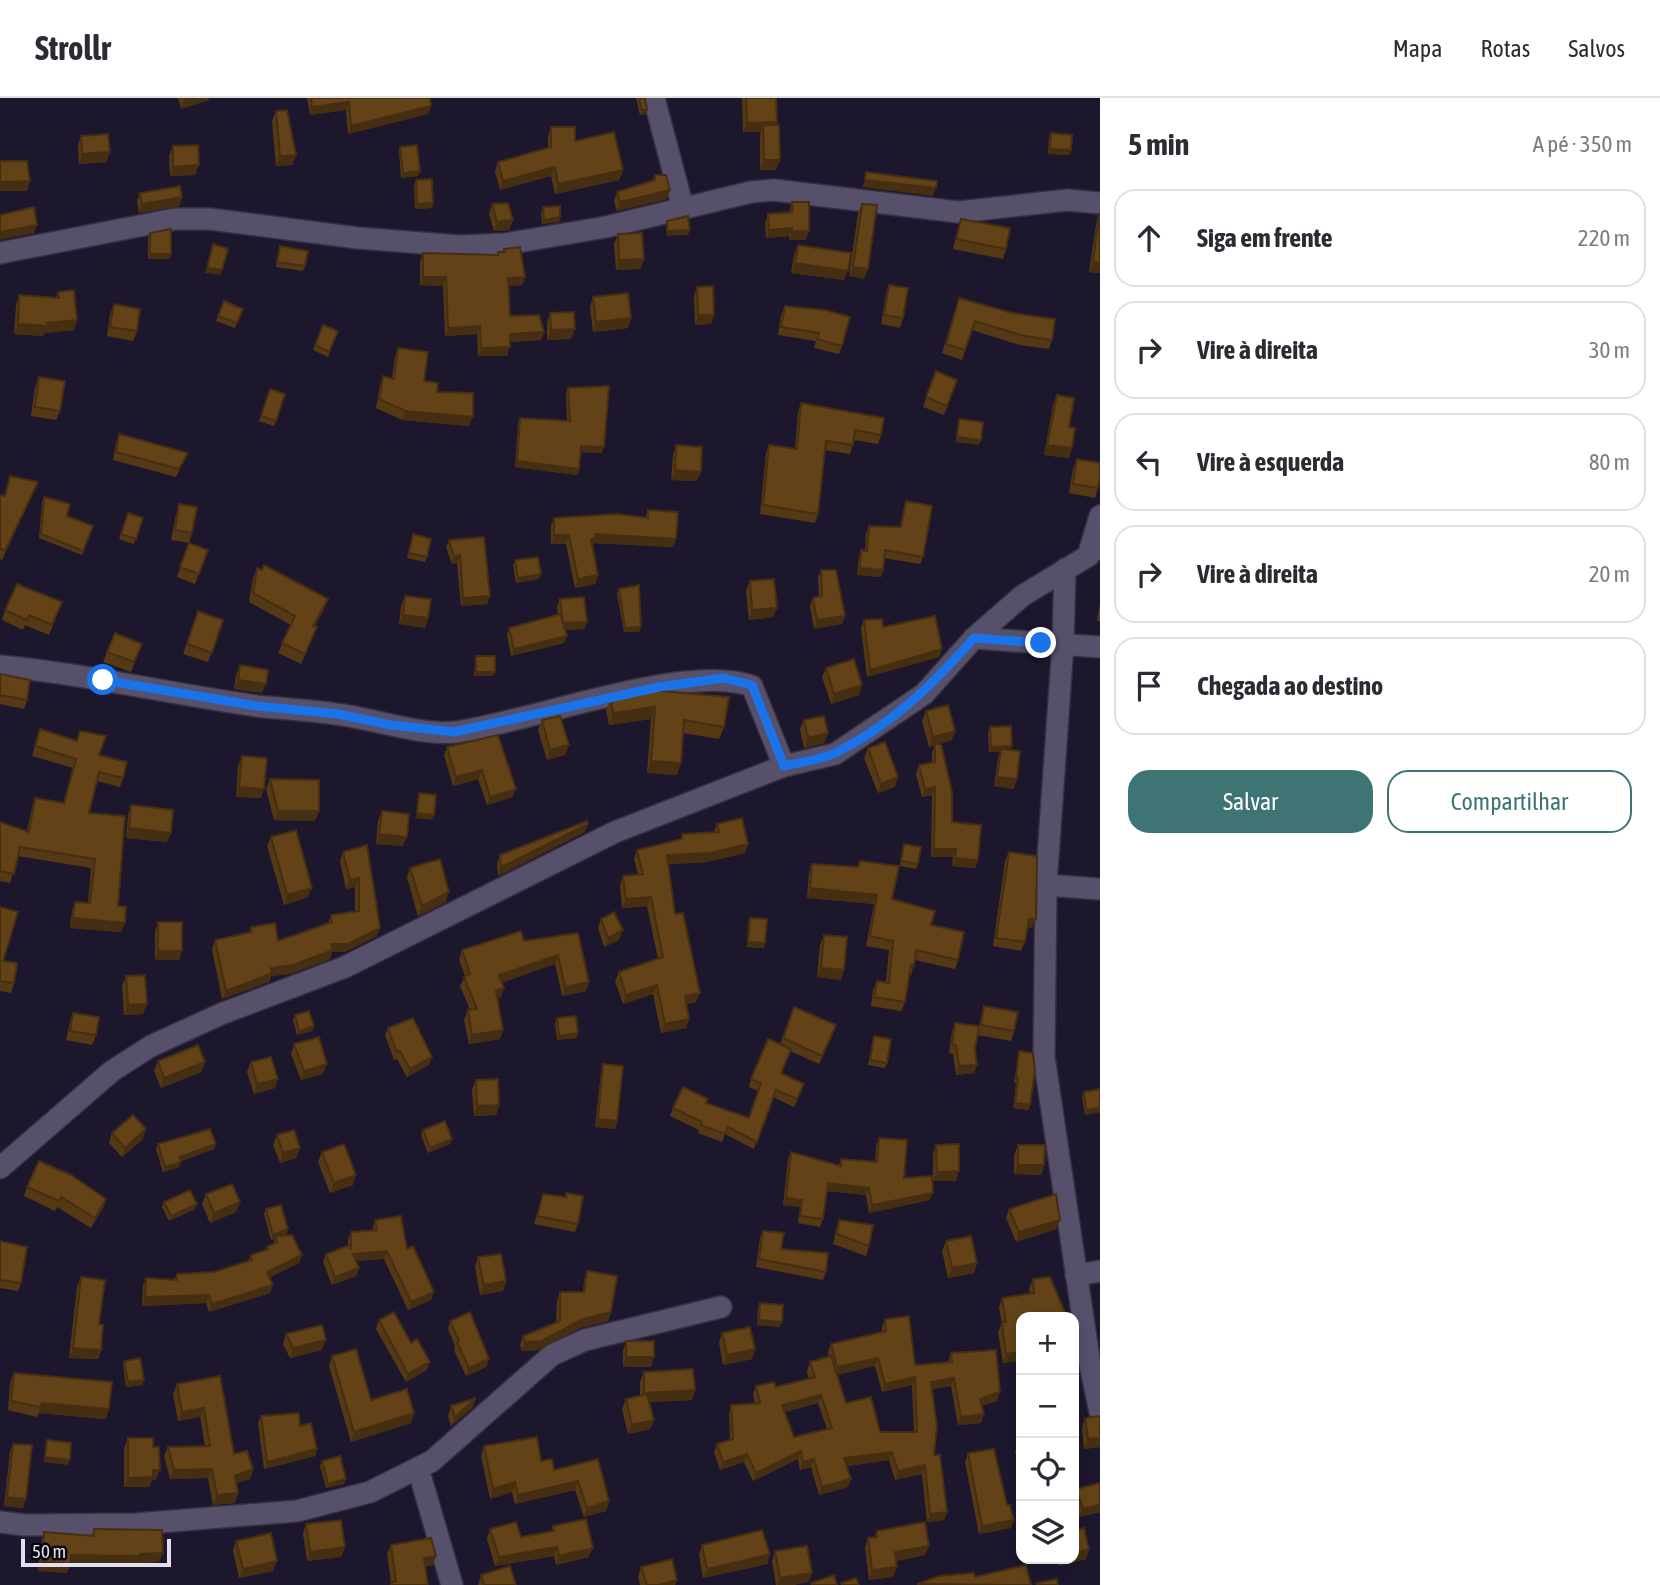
<!DOCTYPE html>
<html lang="pt">
<head>
<meta charset="utf-8">
<style>
	body { margin:0; font-family:"Asap Condensed",sans-serif; background:#f2f2f3; color:#2b2b33 }
	.controls { position:absolute; right:21px; bottom:21px; display:grid; overflow:hidden; border-radius:14px; box-shadow:0 4px 10px #0003 }
	.controls button { width:63px; height:63px; display:grid; place-items:center; padding:0; border:0; border-bottom:2px solid #e1e1e2; background:#fff; color:#2b2b33; font:35px sans-serif }
	.scale { position:absolute; left:21px; bottom:18px; width:150px; box-sizing:border-box; padding-left:7px; border:4px solid #e2dfef; border-top:0; font-size:19px; line-height:24px; white-space:nowrap; color:#e2dfef; -webkit-text-stroke:5px #07050e; paint-order:stroke }
	.stop { position:absolute; width:21px; height:21px; margin:-16px; border:5px solid #1a73e8; border-radius:50%; background:#fff }
	.stop.end { background:#1a73e8; border-color:#fff; box-shadow:0 2px 7px #0008 }
	.list { margin:0; padding:0; list-style:none }
	h2 { display:flex; justify-content:space-between; align-items:center; height:91px; margin:0; padding:0 28px; font-size:30px }
	h2 small { font-size:23px; font-weight:400; color:#7c7c81 }
	.list li { display:grid; grid-template-columns:46px 1fr auto; gap:21px; align-items:center; box-sizing:border-box; height:98px; margin:0 14px 14px; padding:0 14px; border:2px solid #e1e1e2; border-radius:21px }
	.list b { display:block; font-size:26px; white-space:nowrap }
	.list em { font-size:23px; font-style:normal; color:#7c7c81 }
	.actions { display:flex; gap:14px; padding:21px 28px }
	.actions a { flex:1; padding:16px 0; border:2px solid #3e7474; border-radius:21px; text-align:center; font-size:24px; color:#3e7474 }
	.actions .main { background:#3e7474; color:#fff }
	.icon { flex:none; width:38px; height:38px; fill:none; stroke:currentColor; stroke-width:2; stroke-linecap:round; stroke-linejoin:round }
	.map { position:relative; flex:none; width:1100px; height:1487px; overflow:hidden }
	header { display:flex; align-items:center; gap:42px; box-sizing:border-box; height:98px; padding:0 35px; background:#fff; border-bottom:2px solid #e1e1e2 }
	header strong { font-size:33px }
	nav { display:flex; gap:38px; margin-inline-start:auto; font-size:24px }
	main { display:flex }
	aside { flex:1; background:#fff }
	.map>svg:first-child { display:block }
	.lines { fill:none; stroke-linecap:round; stroke-linejoin:round }
	.minor-casing { stroke:#342f41; stroke-width:24 }
	.minor { stroke:#56506b; stroke-width:21 }
	.wall { fill:#553915; fill-rule:evenodd }
	.shaded-wall { fill:#452e11 }
	.building { fill:#634218; stroke:#452e11; stroke-width:2; fill-rule:evenodd }
	.route { stroke:#1a73e8; stroke-width:9 }
</style>
</head>
<body>
<header>
<strong>Strollr</strong>
<nav><a>Mapa</a><a>Rotas</a><a>Salvos</a></nav>
</header>
<main>
<div class="map">
<svg width="1100" height="1487" viewBox="0 0 1100 1487">
	<rect width="100%" height="100%" fill="#1d172e"/>
	<g class="lines">
		<defs>
			<g id="minor">
				<path d="M654,0L683,110"/>
				<path d="M0,155L175,121H210L358,140L460,148L505,146L606,129L751,94L774,92L958,114L1068,102L1100,105"/>
				<path d="M1088,458L1100,418"/>
				<path d="M1065,471L1063,546L1046,787L1044,959L1090,1267L1100,1314"/>
				<path d="M974,540L1100,549"/>
				<path d="M0,568C86,576 171,596 257,608C283,611 309,612 336,616C371,620 422,638 456,634C530,624 686,564 752,588L784,668"/>
				<path d="M1046,787L1100,791"/>
				<path d="M0,1070L112,973L151,948L221,916L345,869L615,734L784,668L835,656L924,596L974,540L1022,498L1088,458L1100,446"/>
				<path d="M1076,1177L1100,1173"/>
				<path d="M418,1370L452,1487"/>
				<path d="M0,1424L24,1427L136,1426L297,1413L370,1394L432,1363L552,1257L585,1242L721,1209"/>
			</g>
		</defs>
		<use href="#minor" class="minor-casing"/>
		<use href="#minor" class="minor"/>
	</g>
	<g class="wall">
		<path d="M178,0H209V2L181,11Z"/>
		<path d="M307,0H430L431,8L428,16L348,36L346,12L310,17Z"/>
		<path d="M636,0H645L647,12L645,17H640Z"/>
		<path d="M742,0H776L777,24L776,27V72H760V37L761,34H743Z"/>
		<path d="M276,13L296,57L292,67L276,68L272,23Z"/>
		<path d="M551,29L575,43L623,72L619,82L555,96L551,78L500,92L495,73L498,64L548,50V39Z"/>
		<path d="M1051,35L1070,57L1048,56L1049,40Z"/>
		<path d="M81,38L110,54L106,64L79,66L78,48Z"/>
		<path d="M173,48L195,77L170,78L169,58Z"/>
		<path d="M400,49L418,78L401,80L399,54Z"/>
		<path d="M655,77L670,92L667,101L617,113L614,103L617,94L653,83Z"/>
		<path d="M416,82L433,105L432,110L415,111L414,87Z"/>
		<path d="M140,95L182,99L179,108L139,115L137,103Z"/>
		<path d="M792,104L806,142H789V138L766,140L765,125L768,116L789,115Z"/>
		<path d="M492,106L513,122L509,132L494,133L489,116Z"/>
		<path d="M862,106L864,181L849,178L858,115Z"/>
		<path d="M543,109L560,119L559,124L542,126L541,114Z"/>
		<path d="M1099,116L1100,175L1089,174L1096,126Z"/>
		<path d="M961,121L1006,151L1003,161L953,151Z"/>
		<path d="M150,135L171,156L169,161H148V140Z"/>
		<path d="M618,136L644,161L640,171L616,172L614,146Z"/>
		<path d="M798,147L844,182L791,175L794,157Z"/>
		<path d="M280,148L305,168L303,173L276,169Z"/>
		<path d="M504,151L525,179L522,187L509,188L510,218L544,234L541,242L510,244L507,258H478L477,236L445,238L443,188L420,187V164L423,155L497,157L498,154H503Z"/>
		<path d="M889,187L903,220L900,230L881,226L886,196Z"/>
		<path d="M697,189L714,217L711,226L695,227L694,198Z"/>
		<path d="M58,194L77,222L74,232L44,235L43,238L14,236L16,207L19,197L56,199Z"/>
		<path d="M593,199L628,230L593,234L590,209Z"/>
		<path d="M959,200L1052,242L1049,251L1020,247L972,232L962,262L942,255Z"/>
		<path d="M224,203L243,211L235,230L216,223Z"/>
		<path d="M114,206L137,233L133,243L107,238L110,216Z"/>
		<path d="M785,208L842,248L839,256L814,250L816,243L778,237L781,217Z"/>
		<path d="M550,215L571,241L547,242V225Z"/>
		<path d="M323,227L338,233L328,259L313,252Z"/>
		<path d="M398,250L424,283L437,294L469,328L402,322L376,310L380,287L383,278L392,280L395,258Z"/>
		<path d="M936,273L957,282L944,317L923,309Z"/>
		<path d="M39,279L60,313L56,322L31,318L35,289Z"/>
		<path d="M568,290L602,355L581,354L579,371L577,377L515,369L518,326L520,320L567,323L566,295Z"/>
		<path d="M270,291L285,296L274,328L259,323Z"/>
		<path d="M1057,297L1069,329V360L1044,357L1053,307Z"/>
		<path d="M801,305L881,337L878,346L854,342L850,356L825,352L818,416L815,425L760,416L766,355L769,347L795,350L798,314Z"/>
		<path d="M119,336L188,355L176,379L113,362L116,344Z"/>
		<path d="M676,347L697,383L671,382L673,357Z"/>
		<path d="M1077,361L1098,390L1095,400L1069,395L1073,371Z"/>
		<path d="M10,378L38,384L2,462L0,461V397L4,398Z"/>
		<path d="M44,399L67,418L93,428L82,457L39,440L42,404Z"/>
		<path d="M906,403L923,459L920,466L884,460L883,472L881,479L857,477L859,459L861,452H865L866,435L869,428L900,429Z"/>
		<path d="M179,406L192,435L189,445L171,442L176,416Z"/>
		<path d="M648,412L673,449L594,445L592,449L598,477L595,486L575,490L566,446H551V428L554,420H645Z"/>
		<path d="M128,415L143,420L134,446L119,441Z"/>
		<path d="M413,436L427,459L425,464L407,460Z"/>
		<path d="M449,442L490,498L487,506L461,508L457,465L452,466L446,449Z"/>
		<path d="M189,445L208,452L195,486L177,479Z"/>
		<path d="M515,462L539,481L516,485L513,467Z"/>
		<path d="M257,470L324,511L315,528L317,529L301,566L278,555L291,527L249,504L253,480Z"/>
		<path d="M821,472L845,518L842,526L814,531L810,508L813,500L819,499L818,480Z"/>
		<path d="M750,483L777,510L773,519L749,522L746,493Z"/>
		<path d="M619,491L639,534H624L617,496Z"/>
		<path d="M405,498L428,520L425,530L399,526L401,508Z"/>
		<path d="M560,501L587,524L584,531L565,532L564,545L511,558L507,537L509,530L558,517L557,508Z"/>
		<path d="M62,504L49,537L25,527L23,532L2,522L5,512Z"/>
		<path d="M1100,504V523H1097Z"/>
		<path d="M198,513L223,522L208,564L183,556Z"/>
		<path d="M864,522L942,551L939,559L867,579L861,530Z"/>
		<path d="M142,546L131,574L103,564L107,554Z"/>
		<path d="M476,558L493,578H474L475,563Z"/>
		<path d="M240,567L262,595L234,591L236,577Z"/>
		<path d="M826,570L859,597L831,606L822,579Z"/>
		<path d="M0,576L27,602L24,611L0,606Z"/>
		<path d="M650,592L724,629L719,641L683,635L677,677L647,675L651,621L609,627L606,612L611,600Z"/>
		<path d="M926,613L952,642L939,646L952,724L978,762L975,770L952,768L953,759H931L932,697L922,699L916,676L919,667L932,664V655L935,647L929,649L922,623Z"/>
		<path d="M542,622L569,647L565,657L547,662L538,632Z"/>
		<path d="M804,622L828,635L824,645L804,650L800,631Z"/>
		<path d="M990,629L1011,652L1017,681L1013,691L994,688L998,660L1000,654H989L988,634Z"/>
		<path d="M40,631L99,657L123,680L120,689L97,683L89,715L118,808L125,825L121,834L70,830L72,813L75,804L88,805L91,770L18,758L10,785L0,783V724L27,733L32,709L35,700L63,705L73,670L32,658Z"/>
		<path d="M447,649L516,691L512,699L487,707L478,681L453,688L444,657Z"/>
		<path d="M868,650L895,689L878,695L864,660Z"/>
		<path d="M242,658L261,700L236,699L238,668Z"/>
		<path d="M270,681L319,713L315,723L274,722L266,691Z"/>
		<path d="M131,707L167,744L126,740L128,717Z"/>
		<path d="M382,713L403,748L376,746L378,723Z"/>
		<path d="M717,726L748,746L745,755L707,764L668,766L675,816L696,904L686,906L689,921L686,930L661,935L653,896L623,906L615,883L619,874L658,861L647,808L622,810L620,787L623,778L638,776L634,761L637,752L680,742L682,736L714,734Z"/>
		<path d="M585,734L498,778L497,766L500,757Z"/>
		<path d="M271,739L308,799L284,807L267,748Z"/>
		<path d="M904,746L918,766L916,771L900,768Z"/>
		<path d="M367,747L377,838L345,854H332L330,861L290,876L271,878L269,884L222,901L212,851L215,842L249,835L251,829L278,843L328,826L331,817L355,813V789L346,791L340,763L343,754Z"/>
		<path d="M1009,754L1032,830H1027L1025,844L1021,853L993,848L1005,763Z"/>
		<path d="M860,763L892,801L931,827L958,862L955,871L915,862L911,877H910L905,904L901,913L871,908L873,892L877,883L886,884L889,852L866,848L874,806L807,800L809,775L812,766L858,769Z"/>
		<path d="M410,770L446,804L418,818L407,779Z"/>
		<path d="M0,809L3,863L14,885L11,895L0,893Z"/>
		<path d="M750,820L764,850L747,849L748,825Z"/>
		<path d="M601,821L619,842L604,849L598,830Z"/>
		<path d="M158,824L179,862H155V834Z"/>
		<path d="M578,835L586,893L562,898L555,866L502,884L501,899L497,900L503,932L500,941L469,946L464,922L468,912H470L460,888L465,878L459,862L462,852Z"/>
		<path d="M824,837L841,882L817,879L820,847Z"/>
		<path d="M126,878L143,916L124,917L122,888Z"/>
		<path d="M984,908L1014,933L1011,943L977,937L975,951L974,975L956,977L953,956L949,955L952,933L955,925L978,934L981,918Z"/>
		<path d="M794,909L833,936L819,966L790,953L781,976L804,986L801,994L794,1009L773,999L754,1051L725,1036L722,1044L698,1035L699,1032L670,1018L673,1010L706,1005L749,1020L758,993L749,989L751,981L780,946Z"/>
		<path d="M73,915L96,937L92,947L66,942L70,924Z"/>
		<path d="M295,917L314,928L312,933L297,937L293,922Z"/>
		<path d="M557,920L577,940L557,942L555,925Z"/>
		<path d="M388,930L429,967L407,979L397,961L394,962L385,937Z"/>
		<path d="M874,938L887,965L885,970L868,967Z"/>
		<path d="M294,946L323,976L301,982L291,956Z"/>
		<path d="M1019,953L1029,1012L1013,1010L1016,985H1014L1018,958Z"/>
		<path d="M158,963L205,964L201,974L161,990L154,973Z"/>
		<path d="M251,964L275,990L254,996L247,974Z"/>
		<path d="M603,966L617,1023L615,1031L595,1029L601,974Z"/>
		<path d="M476,982L499,1007L496,1017L474,1018L472,992Z"/>
		<path d="M1100,991V1014L1085,1017L1082,999L1084,994Z"/>
		<path d="M423,1032L450,1046L428,1055L421,1037Z"/>
		<path d="M112,1035L143,1041L122,1059L109,1045Z"/>
		<path d="M277,1037L300,1050L296,1060L280,1065L273,1047Z"/>
		<path d="M879,1040L904,1080L930,1102L869,1115L866,1097L827,1093L823,1121L820,1129L798,1125L800,1109L783,1107L788,1061L791,1054L839,1067L841,1061L875,1064L876,1048Z"/>
		<path d="M158,1046H216L214,1051L181,1063L179,1069L163,1074L156,1051Z"/>
		<path d="M936,1047L956,1083H933V1056Z"/>
		<path d="M1018,1047L1044,1067L1041,1077L1014,1076V1057Z"/>
		<path d="M322,1054L353,1087L330,1095L318,1064Z"/>
		<path d="M27,1089L106,1101L103,1110L91,1130L57,1109L55,1113L24,1098Z"/>
		<path d="M566,1095L578,1126L575,1134L534,1126L543,1096L565,1099Z"/>
		<path d="M206,1096L236,1114L210,1125L202,1106Z"/>
		<path d="M164,1104L195,1111L169,1123L162,1109Z"/>
		<path d="M266,1111L287,1136L283,1138L302,1157L299,1165L270,1179V1195L209,1214L206,1205L142,1208L143,1188L146,1180L174,1182L177,1176L214,1174L248,1163L251,1157L266,1152L267,1149L273,1146L275,1141L271,1142L264,1116Z"/>
		<path d="M1009,1111L1056,1131L1016,1144L1006,1120Z"/>
		<path d="M375,1122L407,1151L431,1202L408,1212L384,1161L356,1163L359,1170L356,1178L332,1187L323,1164L326,1156L348,1148V1142L351,1134L373,1133V1130Z"/>
		<path d="M839,1122L869,1148L866,1158L833,1146L836,1132Z"/>
		<path d="M763,1133L781,1151L826,1174L823,1182L756,1169L760,1140Z"/>
		<path d="M0,1143L21,1185L18,1193L0,1190Z"/>
		<path d="M946,1143L977,1165L974,1175L948,1180L942,1153Z"/>
		<path d="M478,1159L506,1183L503,1193L480,1197L475,1169Z"/>
		<path d="M587,1173L611,1214L608,1223L580,1230L538,1252L522,1253L520,1247L523,1238L556,1224L557,1203L560,1194H583L584,1182Z"/>
		<path d="M81,1179L99,1226L101,1252L98,1261L69,1260L77,1189Z"/>
		<path d="M1033,1181L1067,1219H1021V1263L1003,1265L998,1234L1002,1225L999,1210L1002,1200L1030,1195L1029,1191Z"/>
		<path d="M760,1205L780,1229L757,1227L758,1210Z"/>
		<path d="M885,1221L915,1267L948,1265L951,1255L997,1303L982,1308L981,1325L958,1327L951,1288L932,1291L934,1357L947,1414L944,1422L927,1424L922,1376L895,1382L889,1362L847,1368L851,1381L848,1389L819,1397L811,1369L800,1372L798,1361L753,1383L744,1364L720,1372L714,1354L717,1346L730,1342L729,1315L731,1307L755,1306L753,1296L756,1288L776,1289L809,1281L807,1273L810,1264L829,1258L828,1254L831,1246L882,1234V1230ZM875,1268L882,1294L912,1287L914,1334H880L846,1305L837,1277ZM818,1305L827,1331L794,1339L785,1314Z"/>
		<path d="M379,1222L411,1245L427,1272L406,1284L376,1231Z"/>
		<path d="M450,1223L489,1261L486,1269L466,1278L454,1252L455,1248L448,1231Z"/>
		<path d="M722,1235L755,1251L752,1261L723,1267L719,1245Z"/>
		<path d="M286,1236L322,1252L290,1260L283,1246Z"/>
		<path d="M626,1243L651,1269H623V1253Z"/>
		<path d="M332,1258L371,1302L414,1315L411,1325L351,1344L329,1268Z"/>
		<path d="M124,1263L144,1282L142,1287L126,1289L123,1267Z"/>
		<path d="M644,1274L692,1302L649,1304L654,1322L650,1331L628,1336L622,1311L626,1301L640,1297V1284Z"/>
		<path d="M14,1275L106,1321L39,1315L37,1319L8,1312L10,1285Z"/>
		<path d="M220,1278L234,1356L253,1371L250,1381L236,1385L238,1395L235,1405L213,1407L208,1380L170,1381L164,1358L168,1349L205,1348L200,1319L178,1323L173,1296L177,1286Z"/>
		<path d="M476,1300L472,1310L451,1328L448,1318L451,1308Z"/>
		<path d="M261,1318L300,1328L317,1351L315,1358L264,1371L258,1325Z"/>
		<path d="M1100,1318V1349L1084,1351L1082,1330L1085,1320Z"/>
		<path d="M128,1340L153,1349L156,1382H152L149,1389H124V1350Z"/>
		<path d="M1021,1344V1369L1015,1354L1019,1345Z"/>
		<path d="M13,1346L23,1410L4,1408L10,1354Z"/>
		<path d="M484,1348L541,1363L554,1372L598,1361L609,1403L606,1413L584,1419L575,1392L515,1406L512,1394L490,1401L481,1358Z"/>
		<path d="M968,1355L1007,1407L1011,1430L979,1436L965,1364Z"/>
		<path d="M322,1363L344,1386L326,1390L320,1368Z"/>
		<path d="M1100,1385V1414L1079,1419L1075,1405L1076,1391Z"/>
		<path d="M306,1426L345,1449L341,1459L307,1463L303,1436Z"/>
		<path d="M553,1428L589,1459L556,1467L554,1458L495,1468L487,1441L490,1431L521,1439L551,1433Z"/>
		<path d="M94,1431L163,1455L159,1464L138,1465L137,1468L70,1467L67,1475L38,1473L41,1444L44,1434L91,1438Z"/>
		<path d="M877,1433L925,1457L896,1463L893,1479L869,1482L865,1450L868,1440H874Z"/>
		<path d="M236,1443L273,1473L239,1480L233,1453Z"/>
		<path d="M391,1447L433,1467L425,1469L428,1487H390L391,1484L387,1456Z"/>
		<path d="M702,1447L770,1456L767,1466L703,1480L699,1457Z"/>
		<path d="M1089,1451L1086,1461L1059,1468L1057,1461H1074Z"/>
		<path d="M775,1453L812,1475L808,1484L793,1487H776L772,1463Z"/>
		<path d="M641,1469L677,1482L675,1487H640L638,1479Z"/>
		<path d="M481,1477L516,1487H478Z"/>
	</g>
	<g class="shaded-wall">
		<path d="M188,0H209V2L181,11L185,1Z"/>
		<path d="M349,4L346,12L310,17L312,9Z"/>
		<path d="M431,8L428,16L348,36L351,28Z"/>
		<path d="M642,12H647L645,17H640Z"/>
		<path d="M777,24L774,33L763,27L761,34H743L747,25Z"/>
		<path d="M1050,51L1071,52L1070,57L1048,56Z"/>
		<path d="M110,54L106,64L79,66L82,56Z"/>
		<path d="M296,57L292,67L276,68L280,58Z"/>
		<path d="M764,62H780L776,72H760Z"/>
		<path d="M199,67L195,77L170,78L173,69Z"/>
		<path d="M555,69L551,78L500,92L503,83Z"/>
		<path d="M623,72L619,82L555,96L558,86Z"/>
		<path d="M420,73L418,78L401,80L403,75Z"/>
		<path d="M865,82L936,90L933,98L862,89Z"/>
		<path d="M30,83L27,93H0V84Z"/>
		<path d="M670,92L667,101L617,113L620,104Z"/>
		<path d="M182,99L179,108L139,115L142,106Z"/>
		<path d="M433,105L432,110L415,111L417,106Z"/>
		<path d="M560,119L559,124L542,126L544,122Z"/>
		<path d="M513,122L509,132L494,133L497,124Z"/>
		<path d="M37,127L34,135L0,142V134Z"/>
		<path d="M792,130L789,138L766,140L769,132Z"/>
		<path d="M690,132L688,137L666,138L667,133Z"/>
		<path d="M792,133H809L806,142H789Z"/>
		<path d="M150,156H171L169,161H148Z"/>
		<path d="M644,161L640,171L616,172L619,162Z"/>
		<path d="M1093,164L1100,165V175L1089,174Z"/>
		<path d="M795,165L848,173L844,182L791,175Z"/>
		<path d="M853,169L868,171L864,181L849,178Z"/>
		<path d="M207,170L222,172L220,177L205,175Z"/>
		<path d="M423,179H446L443,188L420,187Z"/>
		<path d="M525,179L522,187L505,188L508,180Z"/>
		<path d="M698,217H714L711,226L695,227Z"/>
		<path d="M631,220L628,230L593,234L596,224Z"/>
		<path d="M77,222L74,232L44,235L43,238L14,236L18,226L47,225Z"/>
		<path d="M480,228L477,236L445,238L448,230Z"/>
		<path d="M575,231L571,241L547,242L551,232Z"/>
		<path d="M544,234L541,242L507,244L510,236Z"/>
		<path d="M510,249L507,258H478L481,250Z"/>
		<path d="M406,313L473,319L469,328L402,322Z"/>
		<path d="M957,339L981,342L979,347L955,344Z"/>
		<path d="M1047,347L1072,350L1069,360L1044,357Z"/>
		<path d="M581,348L604,349L602,355L579,354Z"/>
		<path d="M517,363L579,371L577,377L515,369Z"/>
		<path d="M675,372L701,374L697,383L671,382Z"/>
		<path d="M38,384L34,393L2,462L5,453Z"/>
		<path d="M595,436L676,441L673,449L594,445L593,449L591,441Z"/>
		<path d="M554,437H569L566,446H551Z"/>
		<path d="M460,457L457,465L452,466L454,459Z"/>
		<path d="M860,470L883,472L881,479L857,477Z"/>
		<path d="M541,476L539,481L516,485L518,480Z"/>
		<path d="M598,477L595,486L575,490L578,481Z"/>
		<path d="M490,498L487,506L461,508L463,500Z"/>
		<path d="M328,501L324,511L310,537L313,528Z"/>
		<path d="M777,510L773,519L749,522L752,512Z"/>
		<path d="M403,517L428,520L425,530L399,526Z"/>
		<path d="M845,518L842,526L814,531L817,522Z"/>
		<path d="M587,524L584,531L560,532L563,525Z"/>
		<path d="M641,529L639,534H624L625,530Z"/>
		<path d="M567,538L564,545L511,558L514,551Z"/>
		<path d="M942,551L939,559L867,579L870,572Z"/>
		<path d="M476,574H495L493,578H474Z"/>
		<path d="M238,582L266,586L262,595L234,591Z"/>
		<path d="M862,587L859,597L831,606L834,596Z"/>
		<path d="M655,609L651,621L609,627L613,615Z"/>
		<path d="M955,633L952,642L929,649L933,639Z"/>
		<path d="M828,635L824,645L804,650L808,640Z"/>
		<path d="M569,647L565,657L547,662L550,652Z"/>
		<path d="M1012,648L1010,653L1001,651L1000,654H989L991,649Z"/>
		<path d="M651,663L681,665L677,677L647,675Z"/>
		<path d="M482,672L478,681L453,688L456,679Z"/>
		<path d="M898,679L895,689L878,695L881,686Z"/>
		<path d="M997,679L1017,681L1013,691L994,688Z"/>
		<path d="M239,689L264,691L261,700L236,699Z"/>
		<path d="M935,689L932,697L922,699L925,691Z"/>
		<path d="M516,691L512,699L487,707L490,699Z"/>
		<path d="M278,713H319L315,723L274,722Z"/>
		<path d="M417,715L434,717L432,722L415,720Z"/>
		<path d="M588,726L585,734L498,778L501,769Z"/>
		<path d="M129,730L171,735L167,744L126,740Z"/>
		<path d="M379,736L407,739L403,748L376,746Z"/>
		<path d="M748,746L745,755L707,764L664,767L667,757Z"/>
		<path d="M934,751H956L953,759H931Z"/>
		<path d="M955,760L978,762L975,770L952,768Z"/>
		<path d="M359,780L355,789L346,791L350,782Z"/>
		<path d="M312,790L308,799L284,807L287,797Z"/>
		<path d="M810,790L877,797L874,806L807,800Z"/>
		<path d="M449,794L446,804L418,818L422,808Z"/>
		<path d="M651,799L647,808L622,810L626,801Z"/>
		<path d="M73,820L125,825L121,834L70,830Z"/>
		<path d="M1029,821H1036L1032,830L1025,829Z"/>
		<path d="M380,830L377,838L345,854H332L330,861L290,876L271,878L269,884L222,901L226,893L271,870L331,846Z"/>
		<path d="M623,832L619,842L604,849L608,840Z"/>
		<path d="M748,844L765,845L764,850L747,849Z"/>
		<path d="M158,853H182L179,862H155Z"/>
		<path d="M558,857L555,866L496,887L499,877Z"/>
		<path d="M821,870L844,872L841,882L817,879Z"/>
		<path d="M589,884L586,893L562,898L565,889Z"/>
		<path d="M657,887L653,896L623,906L626,897Z"/>
		<path d="M504,890L501,899L493,902L496,893Z"/>
		<path d="M700,895L696,904L681,907L685,898Z"/>
		<path d="M147,906L143,916L124,917L128,907Z"/>
		<path d="M689,921L686,930L661,935L665,926Z"/>
		<path d="M314,928L312,933L297,937L299,933Z"/>
		<path d="M503,932L500,941L469,946L472,937Z"/>
		<path d="M578,935L577,940L557,942L559,938Z"/>
		<path d="M432,959L429,967L407,979L410,971Z"/>
		<path d="M205,964L201,974L161,990L164,980Z"/>
		<path d="M327,966L323,976L301,982L304,973Z"/>
		<path d="M977,967L974,975L956,977L959,968Z"/>
		<path d="M278,981L275,990L254,996L257,986Z"/>
		<path d="M1015,1005L1030,1007L1029,1012L1013,1010Z"/>
		<path d="M499,1007L496,1017L474,1018L477,1008Z"/>
		<path d="M1100,1010V1014L1085,1017L1086,1012Z"/>
		<path d="M598,1021L617,1023L615,1031L595,1029Z"/>
		<path d="M146,1031L143,1041L122,1059L125,1050Z"/>
		<path d="M452,1041L450,1046L428,1055L430,1050Z"/>
		<path d="M216,1046L214,1051L178,1064L180,1059Z"/>
		<path d="M300,1050L296,1060L280,1065L283,1055Z"/>
		<path d="M181,1064L179,1069L163,1074L165,1069Z"/>
		<path d="M1018,1067H1044L1041,1077L1014,1076Z"/>
		<path d="M959,1073L956,1083H933L937,1074Z"/>
		<path d="M356,1077L353,1087L330,1095L334,1085Z"/>
		<path d="M828,1085L869,1090L866,1097L825,1093Z"/>
		<path d="M933,1095L930,1102L869,1115L872,1107Z"/>
		<path d="M786,1100L802,1102L800,1109L783,1107Z"/>
		<path d="M106,1101L103,1110L91,1130L95,1120Z"/>
		<path d="M240,1104L236,1114L210,1125L214,1115Z"/>
		<path d="M197,1106L195,1111L169,1123L171,1118Z"/>
		<path d="M1060,1122L1056,1131L1016,1144L1019,1134Z"/>
		<path d="M288,1131L287,1136L276,1140V1138L275,1141L271,1142L273,1137Z"/>
		<path d="M387,1153L384,1161L350,1163L353,1156Z"/>
		<path d="M302,1157L299,1165L264,1182L267,1174Z"/>
		<path d="M977,1165L974,1175L948,1180L952,1170Z"/>
		<path d="M359,1170L356,1178L332,1187L335,1179Z"/>
		<path d="M506,1183L503,1193L480,1197L484,1187Z"/>
		<path d="M273,1187L270,1195L209,1214L212,1206Z"/>
		<path d="M434,1194L431,1202L408,1212L411,1204Z"/>
		<path d="M209,1197L206,1205L142,1208L145,1199Z"/>
		<path d="M611,1214L608,1223L580,1230L538,1252L522,1253L525,1244L583,1221Z"/>
		<path d="M759,1222L782,1224L780,1229L757,1227Z"/>
		<path d="M326,1242L322,1252L290,1260L293,1250Z"/>
		<path d="M73,1250L101,1252L98,1261L69,1260Z"/>
		<path d="M755,1251L752,1261L723,1267L727,1257Z"/>
		<path d="M1021,1254V1263L1003,1265L1006,1256Z"/>
		<path d="M626,1259H654L651,1269H623Z"/>
		<path d="M878,1260L875,1268L834,1277L837,1269Z"/>
		<path d="M489,1261L486,1269L466,1278L469,1270Z"/>
		<path d="M430,1264L427,1272L406,1284L408,1276Z"/>
		<path d="M915,1279L912,1287L882,1294L885,1286Z"/>
		<path d="M954,1280L951,1288L928,1292L931,1284Z"/>
		<path d="M144,1282L142,1287L126,1289L128,1284Z"/>
		<path d="M695,1292L692,1302L640,1305L644,1295Z"/>
		<path d="M1000,1294L997,1303L977,1309L980,1301Z"/>
		<path d="M821,1297L818,1305L780,1315L782,1307Z"/>
		<path d="M476,1300L472,1310L451,1328L455,1319Z"/>
		<path d="M42,1305L109,1311L106,1321L39,1315Z"/>
		<path d="M204,1310L200,1319L178,1323L182,1314Z"/>
		<path d="M414,1315L411,1325L351,1344L354,1334Z"/>
		<path d="M984,1316L981,1325L958,1327L961,1319Z"/>
		<path d="M654,1322L650,1331L628,1336L632,1327Z"/>
		<path d="M1100,1340V1349L1084,1351L1088,1341Z"/>
		<path d="M317,1351L315,1358L264,1371L267,1364Z"/>
		<path d="M801,1353L798,1361L753,1383L756,1375Z"/>
		<path d="M892,1354L889,1362L841,1369L844,1360Z"/>
		<path d="M747,1356L744,1364L720,1372L723,1364Z"/>
		<path d="M45,1359L70,1362L68,1367L43,1364Z"/>
		<path d="M814,1361L811,1369L800,1372L803,1364Z"/>
		<path d="M925,1367L922,1376L895,1382L898,1373Z"/>
		<path d="M212,1371L208,1380L170,1381L174,1372Z"/>
		<path d="M253,1371L250,1381L231,1387L235,1378Z"/>
		<path d="M153,1372H160L156,1382H152L149,1389H124L128,1380Z"/>
		<path d="M346,1381L344,1386L326,1390L328,1386Z"/>
		<path d="M851,1381L848,1389L819,1397L822,1389Z"/>
		<path d="M578,1383L575,1392L515,1406L518,1397Z"/>
		<path d="M515,1384L512,1394L490,1401L493,1391Z"/>
		<path d="M238,1395L235,1405L213,1407L217,1397Z"/>
		<path d="M7,1399L26,1401L23,1410L4,1408Z"/>
		<path d="M609,1403L606,1413L584,1419L587,1410Z"/>
		<path d="M1100,1407V1414L1079,1419L1083,1411Z"/>
		<path d="M947,1414L944,1422L927,1424L930,1416Z"/>
		<path d="M1014,1422L1011,1430L979,1436L982,1428Z"/>
		<path d="M929,1448L925,1457L892,1464L895,1454Z"/>
		<path d="M345,1449L341,1459L307,1463L310,1454Z"/>
		<path d="M557,1449L554,1458L495,1468L499,1459Z"/>
		<path d="M593,1450L589,1459L556,1467L559,1458Z"/>
		<path d="M1089,1451L1086,1461L1059,1468L1062,1461H1074V1456Z"/>
		<path d="M163,1455L159,1464L138,1465L137,1468L70,1467L67,1475L38,1473L42,1463L71,1457Z"/>
		<path d="M770,1456L767,1466L703,1480L707,1471Z"/>
		<path d="M436,1458L433,1467L420,1469L424,1460Z"/>
		<path d="M277,1463L273,1473L239,1480L243,1471Z"/>
		<path d="M897,1469L893,1479L869,1482L872,1472Z"/>
		<path d="M812,1475L808,1484L793,1487H778L780,1480Z"/>
		<path d="M677,1482L675,1487H659Z"/>
	</g>
	<g class="building">
		<path d="M311,0H430L431,8L351,28L349,4L312,9Z"/>
		<path d="M639,0H645L647,12H642Z"/>
		<path d="M746,0H776L777,24L747,25Z"/>
		<path d="M287,12L296,57L280,58L276,13Z"/>
		<path d="M763,27H779L780,62H764Z"/>
		<path d="M551,29H575V43L614,34L623,72L558,86L555,69L503,83L498,64L551,49Z"/>
		<path d="M1051,35L1072,37L1071,52L1050,51Z"/>
		<path d="M108,36L110,54L82,56L81,38Z"/>
		<path d="M198,47L199,67L173,69V48Z"/>
		<path d="M417,47L420,73L403,75L400,49Z"/>
		<path d="M0,63H27L30,83L0,84Z"/>
		<path d="M866,74L937,83L936,90L865,82Z"/>
		<path d="M655,77H666L670,92L620,104L617,94L655,82Z"/>
		<path d="M432,81L433,105L417,106L416,82Z"/>
		<path d="M180,88L182,99L142,106L140,95Z"/>
		<path d="M792,104H809V133H792V130L769,132L768,116L792,114Z"/>
		<path d="M508,105L513,122L497,124L492,106Z"/>
		<path d="M862,106L877,107L868,171L853,169Z"/>
		<path d="M560,108V119L544,122L543,109Z"/>
		<path d="M34,109L37,127L0,134V117Z"/>
		<path d="M1099,116H1100V165L1093,164Z"/>
		<path d="M688,118L690,132L667,133V123Z"/>
		<path d="M961,121L1010,130L1006,151L956,141Z"/>
		<path d="M171,131V156H150V135Z"/>
		<path d="M642,135L644,161L619,162L618,136Z"/>
		<path d="M213,146L228,151L222,172L207,170Z"/>
		<path d="M798,147L851,155L848,173L795,165Z"/>
		<path d="M280,148L308,153L305,168L277,164Z"/>
		<path d="M520,149L525,179L508,180L510,218L539,217L544,234L510,236V249L481,250L480,228L448,230L446,179H423V155L498,157V154H505L504,151Z"/>
		<path d="M889,187L908,190L903,220L884,217Z"/>
		<path d="M713,188L714,217H698L697,189Z"/>
		<path d="M74,192L77,222L47,225V228L18,226L19,197L59,200L58,194Z"/>
		<path d="M628,195L631,220L596,224L593,199Z"/>
		<path d="M959,200L1012,215L1055,221L1052,242L1024,238L975,223L965,252L946,246Z"/>
		<path d="M224,203L243,211L237,225L218,218Z"/>
		<path d="M114,206L140,211L137,233L110,229Z"/>
		<path d="M785,208L825,212L850,219L842,248L817,241L819,235L781,229Z"/>
		<path d="M574,214L575,231L551,232L550,215Z"/>
		<path d="M323,227L338,233L329,254L315,247Z"/>
		<path d="M398,250L428,254L424,283L438,285L437,294L473,295V319L406,313L379,301L383,278L394,281Z"/>
		<path d="M936,273L957,282L947,308L926,299Z"/>
		<path d="M39,279L65,283L60,313L35,309Z"/>
		<path d="M609,288L604,349L581,348L579,371L517,363L520,320L570,323L568,290Z"/>
		<path d="M270,291L285,296L276,323L261,318Z"/>
		<path d="M1057,297L1074,300L1069,329L1075,330L1072,350L1047,347Z"/>
		<path d="M801,305L884,320L881,337L855,332L853,347L826,343L818,416L763,407L769,347L797,351Z"/>
		<path d="M959,321L983,324L981,342L957,339Z"/>
		<path d="M119,336L188,355L179,371L116,354Z"/>
		<path d="M676,347L702,349L701,374L675,372Z"/>
		<path d="M1077,361L1100,365V380L1098,390L1073,386Z"/>
		<path d="M10,378L38,384L5,453L0,450V397L5,398Z"/>
		<path d="M44,399L70,406L67,418L93,428L83,453L41,436Z"/>
		<path d="M906,403L932,408L923,459L885,452L883,472L860,470L861,452L867,453L869,428L901,429Z"/>
		<path d="M179,406L197,409L192,435L175,432Z"/>
		<path d="M648,412L678,414L676,441L595,436L596,440L591,441L598,477L578,481L569,437H554V420L618,416L648,420Z"/>
		<path d="M128,415L143,420L136,441L121,436Z"/>
		<path d="M413,436L431,441L427,459L409,455Z"/>
		<path d="M484,439L490,498L463,500L460,457L454,459L449,442Z"/>
		<path d="M189,445L208,452L199,476L180,469Z"/>
		<path d="M538,459L541,476L518,480L515,462Z"/>
		<path d="M264,467L328,501L313,528L317,529L305,556L282,545L295,518L253,495L257,470L262,472Z"/>
		<path d="M821,472H836L845,518L817,522L813,500L822,498Z"/>
		<path d="M774,481L777,510L752,512L750,483Z"/>
		<path d="M17,486L62,504L52,527L29,517L27,522L5,512Z"/>
		<path d="M639,487L641,529L625,530L619,491Z"/>
		<path d="M405,498L431,501L428,520L403,517Z"/>
		<path d="M584,499L587,524L563,525L567,538L514,551L509,530L560,516L563,525L560,501Z"/>
		<path d="M198,513L223,522L212,555L187,546Z"/>
		<path d="M935,518L942,551L870,572L864,522L882,521L883,529Z"/>
		<path d="M115,535L142,546L134,564L107,554Z"/>
		<rect x="476" y="558" width="19" height="16"/>
		<path d="M854,561L862,587L834,596L826,570Z"/>
		<path d="M240,567L268,572L266,586L238,582Z"/>
		<path d="M0,576L30,582L27,602L0,597Z"/>
		<path d="M650,592L729,599L724,629L684,622L681,665L651,663L655,609L613,615L611,600Z"/>
		<path d="M948,607L955,633L933,639L926,613Z"/>
		<path d="M560,618L569,647L550,652L542,622Z"/>
		<path d="M824,618L828,635L808,640L804,622Z"/>
		<path d="M1011,628L1012,648L991,649L990,629Z"/>
		<path d="M40,631L77,643L80,633L106,638L99,657L127,664L123,680L99,674L89,715L125,718L118,808L126,809L125,825L73,820L75,804L90,805L95,761L20,749L14,776L0,773V724L29,734L35,700L64,705L76,661L35,648Z"/>
		<path d="M498,637L516,691L490,699L482,672L456,679L447,649Z"/>
		<path d="M885,644L898,679L881,686L868,650Z"/>
		<path d="M935,646H941L952,694V724L981,727L978,762L955,760L956,751H934L935,689L925,691L919,667L935,664Z"/>
		<path d="M1001,651L1020,653L1017,681L997,679Z"/>
		<path d="M242,658L267,660L264,691L239,689Z"/>
		<path d="M270,681L319,682V713H278Z"/>
		<path d="M419,695L436,697L434,717L417,715Z"/>
		<path d="M131,707L173,712L171,735L129,730Z"/>
		<path d="M382,713L409,716L407,739L379,736Z"/>
		<path d="M742,720L748,746L710,755L667,757L675,816L683,815L700,895L685,898L689,921L665,926L657,887L626,897L619,874L663,859L651,799L626,801L623,778L643,776L637,752L682,741V736L719,734L717,726Z"/>
		<path d="M587,723L588,726L501,769L500,757Z"/>
		<path d="M296,732L312,790L287,797L271,739Z"/>
		<path d="M904,746L921,749L918,766L901,763Z"/>
		<path d="M367,747L380,830L348,846H331L333,852L293,867L271,870L272,875L226,893L215,842L252,834L251,829L275,825L278,843L332,824L331,817L359,813V780L350,782L343,754Z"/>
		<path d="M1009,754L1037,758L1036,821H1029L1025,844L996,840Z"/>
		<path d="M440,761L449,794L422,808L410,770Z"/>
		<path d="M860,763L899,768L892,801L935,813L931,827L964,834L958,862L916,852L914,868L911,867L905,904L874,899L877,883L889,885L893,843L870,838L877,797L810,790L812,766L859,769Z"/>
		<path d="M0,809L18,814L3,863L17,865L14,885L0,883Z"/>
		<path d="M614,814L623,832L608,840L601,821Z"/>
		<path d="M750,820L767,821L765,845L748,844Z"/>
		<rect x="158" y="824" width="24" height="29"/>
		<path d="M521,833L524,843L578,835L589,884L565,889L558,857L499,877L504,890L496,893L503,932L472,937L468,912L477,911L464,879L470,876L462,852Z"/>
		<path d="M824,837L847,839L844,872L821,870Z"/>
		<path d="M145,877L147,906L128,907L126,878Z"/>
		<path d="M984,908L1018,914L1014,933L981,927Z"/>
		<path d="M794,909L836,927L822,958L783,940Z"/>
		<path d="M309,913L314,928L299,933L295,917Z"/>
		<path d="M73,915L99,919L96,937L70,933Z"/>
		<path d="M576,918L578,935L559,938L557,920Z"/>
		<path d="M413,920L432,959L410,971L400,953L397,954L388,930Z"/>
		<path d="M955,925L979,928L975,951L977,967L959,968L956,947L952,946Z"/>
		<path d="M874,938L891,941L887,965L870,962Z"/>
		<path d="M319,939L327,966L304,973L294,946Z"/>
		<path d="M768,941L791,951L781,975L804,986L797,1001L776,992L757,1044L728,1029L725,1036L701,1027L702,1024L673,1010L683,989L708,1001L706,1005L749,1020L761,985L751,981Z"/>
		<path d="M198,947L205,964L164,980L158,963Z"/>
		<path d="M1019,953L1033,955L1035,973L1030,1007L1015,1005L1018,980H1016Z"/>
		<path d="M271,959L278,981L257,986L251,964Z"/>
		<path d="M603,966L623,968L617,1023L598,1021Z"/>
		<path d="M498,981L499,1007L477,1008L476,982Z"/>
		<path d="M1100,991V1010L1086,1012L1084,994Z"/>
		<path d="M133,1017L146,1031L125,1050L112,1035Z"/>
		<path d="M445,1023L452,1041L430,1050L423,1032Z"/>
		<path d="M210,1031L216,1046L180,1059L181,1064L165,1069L158,1046Z"/>
		<path d="M294,1032L300,1050L283,1055L277,1037Z"/>
		<path d="M879,1040L907,1042L904,1080L932,1078L933,1095L872,1107L869,1090L828,1085L823,1121L800,1118L802,1102L786,1100L791,1054L841,1068V1061L877,1064Z"/>
		<path d="M344,1046L356,1077L334,1085L322,1054Z"/>
		<path d="M959,1046V1073L937,1074L936,1047Z"/>
		<path d="M1018,1047H1045L1044,1067H1018Z"/>
		<path d="M39,1063L71,1077L106,1101L95,1120L61,1099L59,1103L27,1089Z"/>
		<path d="M232,1086L240,1104L214,1115L206,1096Z"/>
		<path d="M190,1092L197,1106L171,1118L164,1104Z"/>
		<path d="M566,1095L583,1098L578,1126L537,1118L543,1096L566,1099Z"/>
		<path d="M1056,1096L1060,1122L1019,1134L1009,1111Z"/>
		<path d="M281,1107L288,1131L273,1137L266,1111Z"/>
		<path d="M401,1118L407,1151L413,1148L434,1194L411,1204L387,1153L353,1156L359,1170L335,1179L326,1156L350,1147L351,1151V1134L377,1132L375,1122Z"/>
		<path d="M839,1122L873,1127L869,1148L837,1136Z"/>
		<path d="M763,1133L784,1135L781,1151L828,1155L826,1174L759,1161Z"/>
		<path d="M292,1137L302,1157L267,1174L273,1187L212,1206L209,1197L145,1199L146,1180L177,1182V1176L214,1174L252,1162L251,1157L268,1151L267,1149L277,1144L276,1138Z"/>
		<path d="M971,1138L977,1165L952,1170L946,1143Z"/>
		<path d="M0,1143L27,1149L21,1185L0,1182Z"/>
		<path d="M501,1156L506,1183L484,1187L478,1159Z"/>
		<path d="M587,1173L617,1178L611,1214L583,1221L541,1243L525,1244L523,1238L560,1223V1194H584Z"/>
		<path d="M81,1179L105,1182L99,1226L103,1227L101,1252L73,1250Z"/>
		<path d="M1050,1179L1067,1219H1021V1254L1006,1256L1002,1224H1006L1002,1200L1034,1195L1033,1181Z"/>
		<path d="M760,1205L783,1207L782,1224L759,1222Z"/>
		<path d="M394,1214L411,1245L417,1241L430,1264L408,1276L379,1222Z"/>
		<path d="M470,1214L489,1261L469,1270L457,1244L459,1243L450,1223Z"/>
		<path d="M909,1218L915,1267L952,1264L951,1255L996,1252L1000,1294L980,1301L984,1316L961,1319L954,1280L931,1284L937,1328L934,1357H940L947,1414L930,1416L925,1367L898,1373L892,1354L844,1360L851,1381L822,1389L814,1361L803,1364L801,1353L756,1375L747,1356L723,1364L717,1346L733,1341L731,1307L760,1305L756,1288L774,1284L776,1289L815,1279L810,1264L831,1258L846,1305L871,1299L880,1334H917L915,1279L885,1286L878,1260L837,1269L831,1246L886,1233L885,1221ZM821,1297L832,1330L794,1339L782,1307Z"/>
		<path d="M322,1227L326,1242L293,1250L286,1236Z"/>
		<path d="M750,1229L755,1251L727,1257L722,1235Z"/>
		<rect x="626" y="1243" width="28" height="16"/>
		<path d="M356,1251L371,1302L407,1291L414,1315L354,1334L332,1258Z"/>
		<path d="M140,1260L144,1282L128,1284L124,1263Z"/>
		<path d="M693,1271L695,1292L644,1295V1274Z"/>
		<path d="M14,1275L112,1284L109,1311L42,1305L40,1309L11,1303Z"/>
		<path d="M220,1278L234,1356L247,1353L253,1371L235,1378L238,1395L217,1397L212,1371L174,1372L168,1349L210,1348L204,1310L182,1314L177,1286Z"/>
		<path d="M647,1296L654,1322L632,1327L626,1301Z"/>
		<path d="M476,1300L455,1319L451,1308Z"/>
		<path d="M299,1315L300,1328L311,1325L317,1351L267,1364L261,1318Z"/>
		<path d="M1100,1318V1340L1088,1341L1085,1320Z"/>
		<path d="M537,1339L541,1363L552,1361L554,1372L598,1361L609,1403L587,1410L578,1383L518,1397L515,1384L493,1391L484,1348Z"/>
		<path d="M128,1340H153V1349H159L160,1372H153V1379L128,1380Z"/>
		<path d="M47,1342L71,1345L70,1362L45,1359Z"/>
		<path d="M13,1346L32,1347L26,1401L7,1399Z"/>
		<path d="M994,1351L1007,1407H1010L1014,1422L982,1428L968,1355Z"/>
		<path d="M340,1358L346,1381L328,1386L322,1363Z"/>
		<path d="M1100,1385V1407L1083,1411L1076,1391Z"/>
		<path d="M1074,1390L1077,1399L1074,1400Z"/>
		<path d="M586,1421L593,1450L559,1458L557,1449L499,1459L490,1431L516,1424L521,1439L554,1433L553,1428Z"/>
		<path d="M341,1422L345,1449L310,1454L306,1426Z"/>
		<path d="M925,1424L929,1448L895,1454L897,1469L872,1472L868,1440L877,1439V1433Z"/>
		<path d="M1084,1430L1089,1451L1074,1456V1433Z"/>
		<path d="M94,1431L162,1432L163,1455L140,1456V1458L71,1457L70,1466L42,1463L44,1434L94,1438Z"/>
		<path d="M762,1432L770,1456L707,1471L702,1447Z"/>
		<path d="M271,1435L277,1463L243,1471L236,1443Z"/>
		<path d="M431,1440L436,1458L424,1460L428,1487H392L391,1484H396L391,1447Z"/>
		<path d="M807,1448L812,1475L780,1480L775,1453Z"/>
		<path d="M672,1461L677,1482L659,1487H647L641,1469Z"/>
		<path d="M1026,1467L1031,1487L917,1486L939,1478L974,1475L975,1479Z"/>
		<path d="M510,1468L516,1487H484L481,1477Z"/>
		<path d="M834,1477L837,1487H812L811,1485Z"/>
		<path d="M856,1480L859,1487H842L841,1485Z"/>
		<path d="M1057,1481L1058,1487H1037V1485Z"/>
	</g>
	<g class="lines">
		<path class="route" d="M103,582L257,608L338,616L391,627L454,634L659,589L723,580L752,587L784,668C801,664 822,662 837,654C892,627 934,585 974,540L1041,545"/>
	</g>
</svg>
<div class="controls">
<button>+</button>
<button>−</button>
<button><svg class="icon" aria-label="locate" viewBox="0 0 24 24"><circle cx="12" cy="12" r="6"/><path d="M12 2v4M12 18v4M2 12h4M18 12h4"/></svg></button>
<button><svg class="icon" aria-label="layers" viewBox="0 0 24 24"><path d="M12 4l9 5-9 5-9-5zM3 14l9 5 9-5"/></svg></button>
</div>
<div class="scale">50 m</div>
<div class="stop" style="left:103px;top:582px"></div>
<div class="stop end" style="left:1041px;top:545px"></div>
</div>
<aside>
<h2>5 min<small>A pé · 350 m</small></h2>
<ul class="list">
<li><svg class="icon" aria-label="ahead" viewBox="0 0 24 24"><path d="M12 20V5M6 11l6-6 6 6"/></svg><div><b>Siga em frente</b></div><em>220 m</em></li>
<li><svg class="icon" aria-label="right" viewBox="0 0 24 24"><path d="M7 20v-9h11M14 6l5 5-5 5"/></svg><div><b>Vire à direita</b></div><em>30 m</em></li>
<li><svg class="icon" aria-label="left" viewBox="0 0 24 24"><path d="M17 20v-9H6M10 6l-5 5 5 5"/></svg><div><b>Vire à esquerda</b></div><em>80 m</em></li>
<li><svg class="icon" aria-label="right" viewBox="0 0 24 24"><path d="M7 20v-9h11M14 6l5 5-5 5"/></svg><div><b>Vire à direita</b></div><em>20 m</em></li>
<li><svg class="icon" aria-label="arrive" viewBox="0 0 24 24"><path d="M6 21V4h12l-3 4 3 4H6"/></svg><div><b>Chegada ao destino</b></div></li>
</ul>
<div class="actions"><a class="main">Salvar</a><a>Compartilhar</a></div>
</aside>
</main>
</body>
</html>
